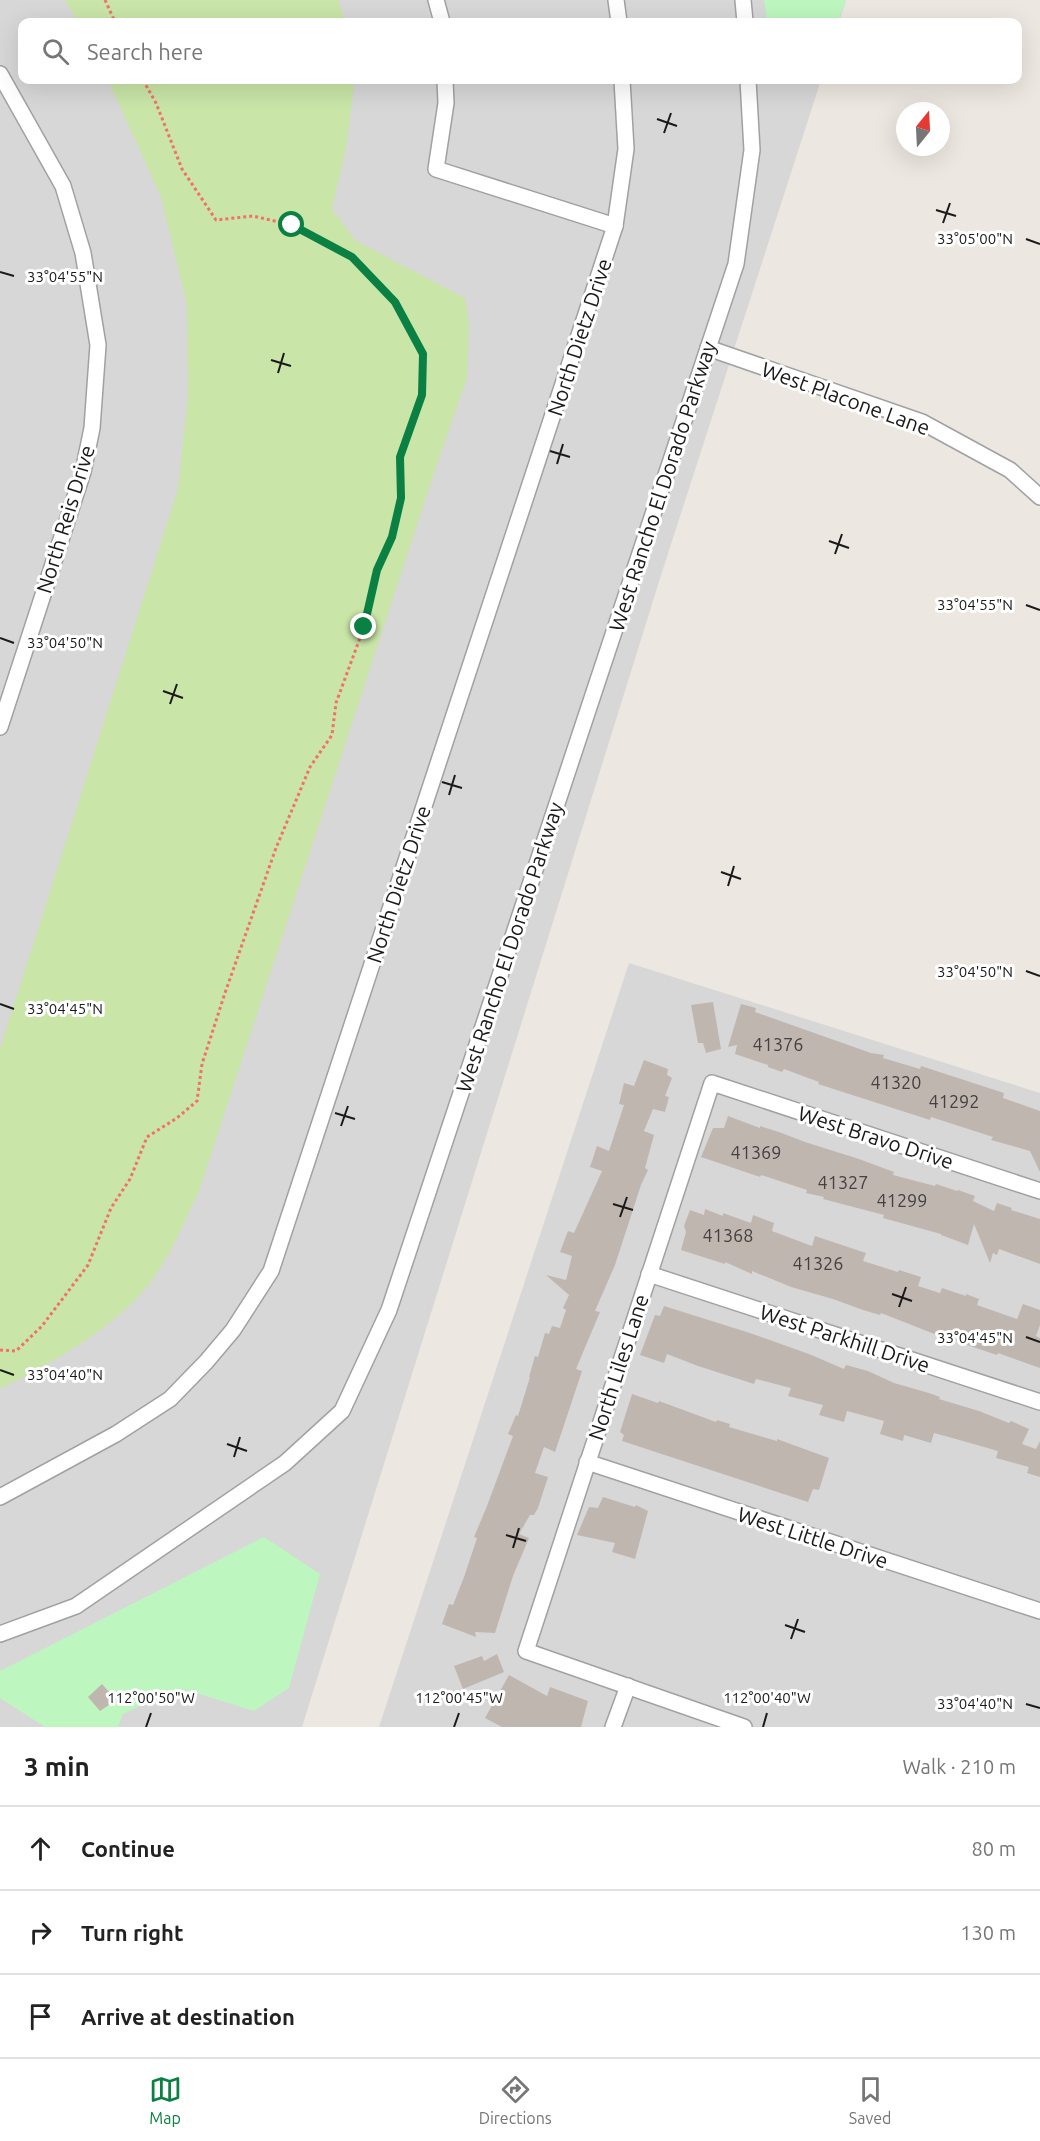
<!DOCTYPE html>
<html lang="en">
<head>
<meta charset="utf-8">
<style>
	body { margin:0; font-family:Ubuntu,sans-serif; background:#f2f2f2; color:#222 }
	.compass { position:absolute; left:896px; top:102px; width:54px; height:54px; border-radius:50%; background:#fff; box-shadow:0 6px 24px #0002; rotate:18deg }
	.stop { position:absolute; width:18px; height:18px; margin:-14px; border:4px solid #0b8043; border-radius:50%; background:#fff }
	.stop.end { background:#0b8043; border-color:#fff; box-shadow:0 2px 6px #0008 }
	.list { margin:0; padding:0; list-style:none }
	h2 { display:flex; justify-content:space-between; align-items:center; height:78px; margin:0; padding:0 24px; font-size:26px }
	h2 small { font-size:20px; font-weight:400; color:#767676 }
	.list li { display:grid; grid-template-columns:39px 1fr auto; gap:18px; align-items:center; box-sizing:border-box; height:84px; padding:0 24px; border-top:2px solid #e0e0e0 }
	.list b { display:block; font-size:22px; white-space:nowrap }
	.list em { font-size:20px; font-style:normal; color:#767676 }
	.icon { flex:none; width:33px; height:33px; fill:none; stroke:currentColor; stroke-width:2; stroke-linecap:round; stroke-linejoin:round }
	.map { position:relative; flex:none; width:1040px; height:1727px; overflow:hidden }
	.search { position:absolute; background:#fff; box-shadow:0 6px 24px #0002; left:18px; right:18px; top:18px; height:66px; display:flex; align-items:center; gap:15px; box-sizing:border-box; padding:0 21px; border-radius:12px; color:#767676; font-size:22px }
	.sheet { height:330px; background:#fff }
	nav { display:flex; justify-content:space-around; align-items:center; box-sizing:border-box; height:84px; border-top:2px solid #e0e0e0; background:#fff; font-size:16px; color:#767676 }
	nav a { display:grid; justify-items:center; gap:3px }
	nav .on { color:#0b8043 }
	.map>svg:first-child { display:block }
	.residential { fill:#d8d7d7 }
	.grass { fill:#c9e5a7 }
	.park { fill:#bdf6be }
	.building { fill:#c0b6b0 }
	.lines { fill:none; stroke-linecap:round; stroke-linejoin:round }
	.minor-casing { stroke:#a1a1a1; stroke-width:18 }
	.path { stroke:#f3706a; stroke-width:3; stroke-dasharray:3 3; stroke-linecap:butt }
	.minor { stroke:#fff; stroke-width:15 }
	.route { stroke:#0b8043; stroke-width:8 }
	.ticks { fill:none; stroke:#1a1a1a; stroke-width:2 }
	.labels { text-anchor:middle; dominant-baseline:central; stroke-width:6; stroke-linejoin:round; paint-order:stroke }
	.number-label { font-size:18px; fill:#444140 }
	.street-label { font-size:21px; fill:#1a1a1a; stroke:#fff }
	.ticks-label { font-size:15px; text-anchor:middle; fill:#1a1a1a; stroke:#fff; stroke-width:6; stroke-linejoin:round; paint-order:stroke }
</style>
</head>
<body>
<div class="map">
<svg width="1040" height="1727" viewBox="0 0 1040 1727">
	<rect width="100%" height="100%" fill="#ece7e0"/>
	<g class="residential">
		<path d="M0,0H846L839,22H22V80H821L663,569L302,1727H0Z"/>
		<path d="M629,963L1040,1093V1727H379Z"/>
	</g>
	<g class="grass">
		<path d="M65,0H338L345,22H78Z"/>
		<path d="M108,80H353L354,87L346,148L332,209L356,241L465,298L469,325L467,378L436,467L199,1191C184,1222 171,1256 149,1284C113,1330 51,1363 0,1389V1049L178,489L188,396L187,305L161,197Z"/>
	</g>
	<g class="park">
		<path d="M764,0H846L838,22H767Z"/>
		<path d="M264,1537L320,1574L289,1688L254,1711L183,1689L167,1706L148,1702L123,1714L118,1727H45L0,1698V1671Z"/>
	</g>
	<g class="building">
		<path d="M713,1002L721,1049L706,1053L703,1043H698L691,1005Z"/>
		<path d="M741,1004L756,1008L755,1012L871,1053L884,1055L883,1058L920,1069L921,1066L1004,1093L1003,1098L1040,1111V1172L1030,1151L991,1140L993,1137L931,1117L930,1120L818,1084L819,1082L784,1069L782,1072L768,1067V1065L735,1054L737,1045L728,1047Z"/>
		<path d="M644,1060L668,1069L667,1075L672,1078L665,1096L669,1097L665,1112L653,1109L644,1131L654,1135L645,1168L648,1170L641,1185L615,1265L595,1311L600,1312L576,1369L582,1371L555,1452L544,1447L535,1473L548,1477L538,1508L534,1515H530L519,1534L529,1538L513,1576L495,1633L475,1632L476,1637L442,1624L449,1604L453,1605L464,1577L477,1538L474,1537L487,1506L513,1436L508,1434L516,1415L518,1416L530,1377H529L535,1356L538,1357L545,1333L549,1334L552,1326L560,1328L566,1310L563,1308L569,1295L546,1275L566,1280L572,1256L560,1252L568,1231L574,1233L602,1171L590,1167L597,1146L609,1151L624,1105L619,1104L624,1083L634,1086Z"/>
		<path d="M728,1116L760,1128V1126L779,1132L805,1142L859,1159L894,1172L893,1175L935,1186L936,1184L957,1191L958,1190L975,1196L973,1201L994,1211L997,1203L1012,1208L1011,1210L1040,1219V1264L999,1249L997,1255L993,1253L990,1263L974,1224L968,1245L941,1235V1234L883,1218L884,1215L823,1199L824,1197L806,1193L807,1190L761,1175L760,1177L701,1157L713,1128H724Z"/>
		<path d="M705,1209L723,1216V1213L751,1223L753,1215L774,1223L772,1231L812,1246L815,1236L866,1253L863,1261L898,1272L899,1270L921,1277L918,1286L940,1293L942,1288L966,1296V1294L979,1299L977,1305L1017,1319L1023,1304L1040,1310V1325L1036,1336L1040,1338V1368L998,1353L997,1355L961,1343L938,1333L937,1335L881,1313L880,1315L863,1310L833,1299L791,1287L752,1271V1274L725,1262V1264L681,1250L686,1232L684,1226L690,1210L704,1215Z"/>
		<path d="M664,1306L750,1333L809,1354L844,1369L846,1365L868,1371L894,1383L929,1393L940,1397L939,1399L979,1411L1009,1423L1011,1421L1029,1429L1022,1444L1036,1449L1040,1441V1477L1027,1473L1029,1467L996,1458L998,1451L963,1441L934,1433L931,1443L904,1435L903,1441L880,1434L884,1421L847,1411L844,1422L819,1415L823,1405L788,1396L791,1388L756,1379L754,1384L698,1366L667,1354L664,1363L640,1355L655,1315L660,1316Z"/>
		<path d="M632,1394L658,1403L659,1401L716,1422L717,1420L730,1424L729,1427L777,1441V1439L829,1458L819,1490L813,1489L808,1502L622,1441L624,1435L620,1432Z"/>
		<path d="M603,1497L635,1507L636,1505L648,1511L635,1559L612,1552L615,1543L577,1535L589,1507L598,1508Z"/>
		<path d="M497,1654L504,1672L463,1689L454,1666L482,1656L484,1661Z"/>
		<path d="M509,1675L547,1696L550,1687L588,1701L581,1727H502L485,1718Z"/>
		<path d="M102,1684L116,1700L100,1711L88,1697Z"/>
	</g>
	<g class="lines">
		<defs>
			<g id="minor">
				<path d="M436,0L442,22"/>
				<path d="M616,0L619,22"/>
				<path d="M743,0L745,22"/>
				<path d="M0,74L63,186L83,253L98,345L92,428L83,472L0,727"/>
				<path d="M445,80L446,103L436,169L615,226"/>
				<path d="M708,348L922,422L1010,470L1040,497"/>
				<path d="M649,1274L1040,1402"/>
				<path d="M587,1462L1040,1611"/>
				<path d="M0,1497L116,1434L170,1399L206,1362L233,1330L271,1271L615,226L626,149L622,80"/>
				<path d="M0,1634L76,1606L285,1463L342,1411L389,1310L736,264L752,150L748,80"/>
				<path d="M613,1727L628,1686"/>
				<path d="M744,1727L526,1651L712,1083L1040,1191"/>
			</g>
		</defs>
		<use href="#minor" class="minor-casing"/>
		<g class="path">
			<path d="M105,0L115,22"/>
			<path d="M0,1350L16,1351L42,1326L88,1265L111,1208L130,1179L147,1137L177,1118L197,1101L202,1064L225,993L276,848L310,767L332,735L336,703L364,627L377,570L392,537L401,498L400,457L422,395L423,354L395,302L352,257L292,225L253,216L216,220L182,169L156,103L143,80"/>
		</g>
		<use href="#minor" class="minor"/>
	</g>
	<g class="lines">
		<path class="route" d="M292,225L352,257L395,302L423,354L422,395L400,457L401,498L392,537L377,570L364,627"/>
	</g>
	<path class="ticks" d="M657,119L677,126M664,133L671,113M936,210L956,216M943,223L950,203M1026,239L1040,244M0,272L14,276M271,360L291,366M278,373L284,353M550,451L570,457M557,464L563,444M829,541L849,548M835,554L842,534M1026,605L1040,610M0,638L14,643M163,691L183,698M170,704L177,684M442,782L462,788M449,795L455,775M721,872L741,879M728,886L734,866M1026,971L1040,976M0,1004L14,1009M335,1113L355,1119M341,1126L348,1106M613,1204L633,1210M620,1217L627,1197M892,1294L912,1301M899,1307L906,1287M1026,1337L1040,1342M0,1370L14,1375M227,1444L247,1451M234,1457L240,1437M506,1535L526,1541M513,1548L519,1528M785,1625L805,1632M791,1639L798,1619M1026,1704L1040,1708M146,1727L151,1713M454,1727L459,1713M763,1727L767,1713"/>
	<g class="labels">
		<g class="number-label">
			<text x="778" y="1044">41376</text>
			<text x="896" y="1082">41320</text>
			<text x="954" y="1101">41292</text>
			<text x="756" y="1152">41369</text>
			<text x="843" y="1182">41327</text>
			<text x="902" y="1200">41299</text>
			<text x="728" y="1235">41368</text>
			<text x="818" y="1263">41326</text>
		</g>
		<g class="street-label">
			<text transform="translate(579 337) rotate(-72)">North Dietz Drive</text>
			<text transform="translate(846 398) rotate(20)">West Placone Lane</text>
			<text transform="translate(662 486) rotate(-72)">West Rancho El Dorado Parkway</text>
			<text transform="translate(65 519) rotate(-73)">North Reis Drive</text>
			<text transform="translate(398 884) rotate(-72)">North Dietz Drive</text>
			<text transform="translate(509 947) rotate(-72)">West Rancho El Dorado Parkway</text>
			<text transform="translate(876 1137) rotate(18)">West Bravo Drive</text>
			<text transform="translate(845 1338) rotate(18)">West Parkhill Drive</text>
			<text transform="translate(618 1367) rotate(-72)">North Liles Lane</text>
			<text transform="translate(813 1537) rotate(18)">West Little Drive</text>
		</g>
	</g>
	<g class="ticks-label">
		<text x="975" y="244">33°05'00"N</text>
		<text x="65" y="282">33°04'55"N</text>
		<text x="975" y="610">33°04'55"N</text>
		<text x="65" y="648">33°04'50"N</text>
		<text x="975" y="977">33°04'50"N</text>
		<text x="65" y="1014">33°04'45"N</text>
		<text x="975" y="1343">33°04'45"N</text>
		<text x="65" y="1380">33°04'40"N</text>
		<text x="151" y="1703">112°00'50"W</text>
		<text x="459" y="1703">112°00'45"W</text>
		<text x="767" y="1703">112°00'40"W</text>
		<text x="975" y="1709">33°04'40"N</text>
	</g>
</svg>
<svg class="compass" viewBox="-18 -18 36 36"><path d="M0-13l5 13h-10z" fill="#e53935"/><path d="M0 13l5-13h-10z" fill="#767676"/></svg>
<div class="stop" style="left:292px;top:225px"></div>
<div class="stop end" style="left:364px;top:627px"></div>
<div class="search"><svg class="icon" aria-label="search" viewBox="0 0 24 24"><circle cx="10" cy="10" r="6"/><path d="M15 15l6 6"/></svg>Search here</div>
</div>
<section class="sheet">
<h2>3 min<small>Walk · 210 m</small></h2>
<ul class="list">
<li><svg class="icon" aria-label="ahead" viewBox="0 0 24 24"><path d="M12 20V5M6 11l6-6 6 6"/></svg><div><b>Continue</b></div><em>80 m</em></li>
<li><svg class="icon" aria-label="right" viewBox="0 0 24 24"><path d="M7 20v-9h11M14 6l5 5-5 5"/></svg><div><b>Turn right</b></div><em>130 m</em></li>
<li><svg class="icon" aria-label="arrive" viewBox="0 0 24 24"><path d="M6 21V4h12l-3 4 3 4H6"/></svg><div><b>Arrive at destination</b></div></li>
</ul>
</section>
<nav>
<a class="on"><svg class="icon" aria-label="map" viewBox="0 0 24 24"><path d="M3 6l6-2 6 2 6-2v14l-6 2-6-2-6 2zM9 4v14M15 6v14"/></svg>Map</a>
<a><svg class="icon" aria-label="directions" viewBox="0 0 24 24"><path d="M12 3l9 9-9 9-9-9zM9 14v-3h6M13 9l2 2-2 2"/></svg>Directions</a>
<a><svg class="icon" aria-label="saved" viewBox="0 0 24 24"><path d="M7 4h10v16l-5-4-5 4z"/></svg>Saved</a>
</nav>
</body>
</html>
